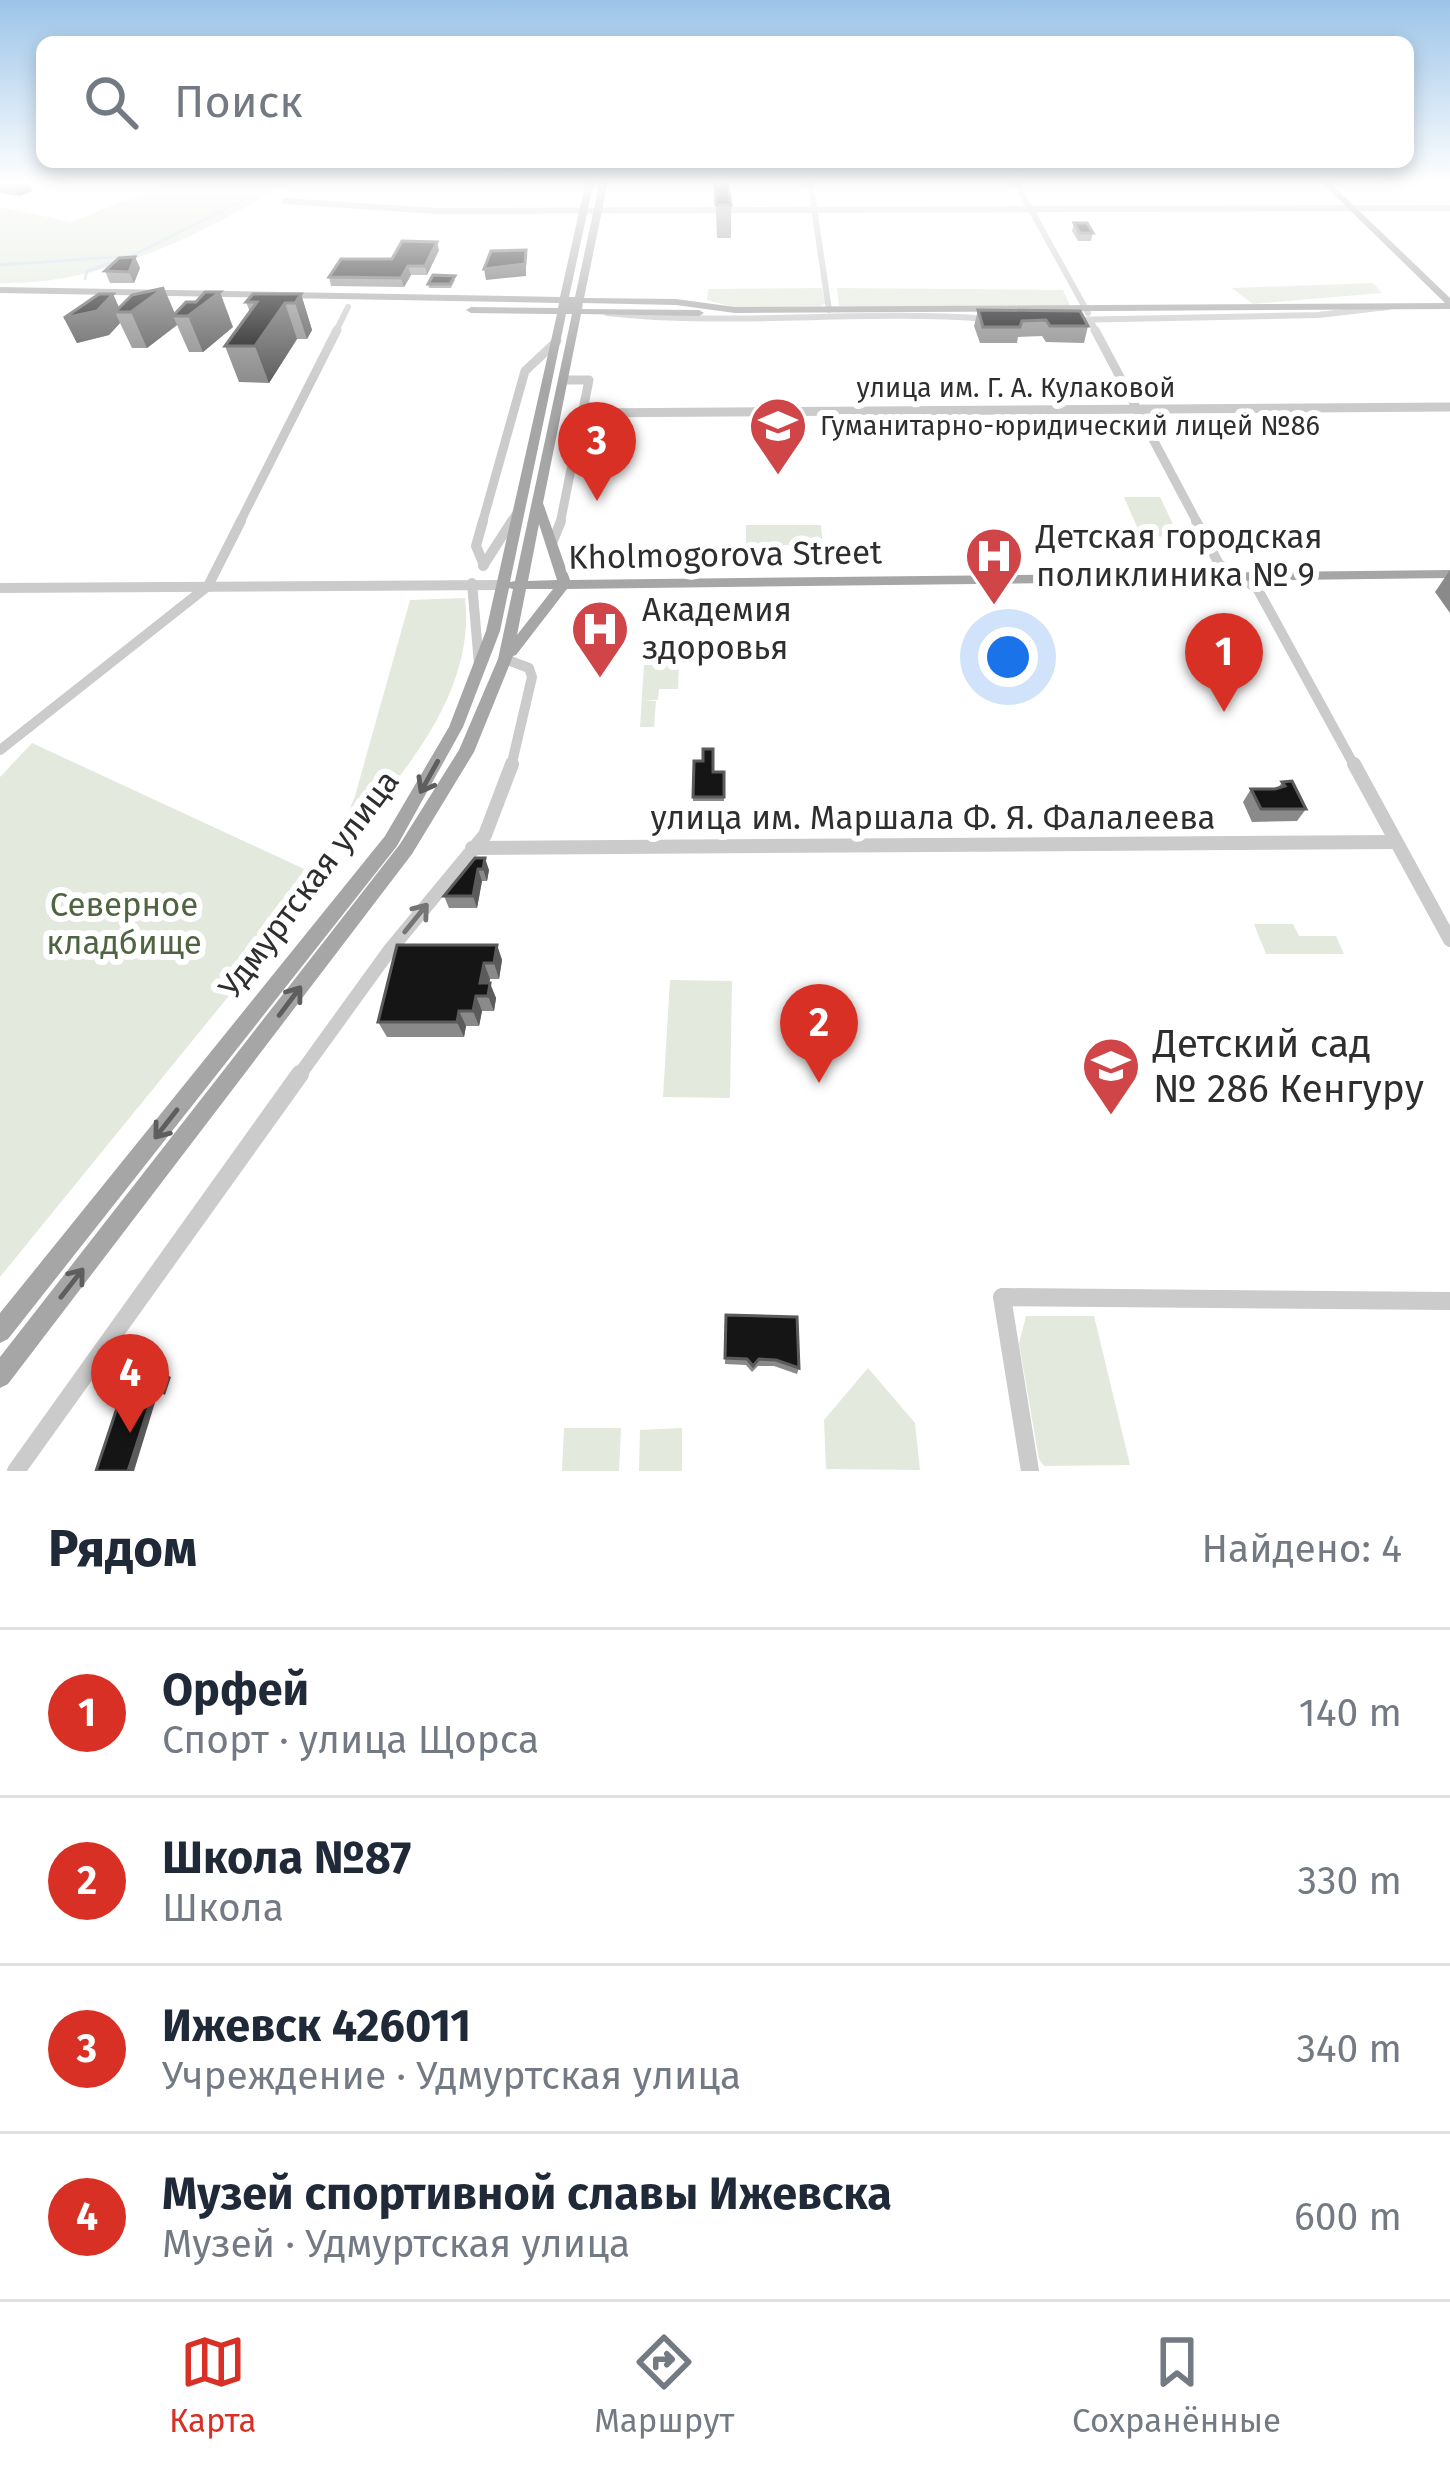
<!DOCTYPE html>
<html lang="ru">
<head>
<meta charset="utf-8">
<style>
	body { margin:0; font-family:"Fira Sans",sans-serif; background:#f2f2f3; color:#1f2937 }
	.you { position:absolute; left:1008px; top:657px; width:42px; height:42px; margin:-30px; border:9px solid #fff; border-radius:50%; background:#1a73e8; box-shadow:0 0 0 18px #1a73e833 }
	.badge { display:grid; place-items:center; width:78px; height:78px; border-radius:50%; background:#d93025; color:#fff; font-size:39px; font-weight:700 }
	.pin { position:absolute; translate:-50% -99px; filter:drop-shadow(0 3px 6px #0008) }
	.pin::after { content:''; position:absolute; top:63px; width:42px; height:36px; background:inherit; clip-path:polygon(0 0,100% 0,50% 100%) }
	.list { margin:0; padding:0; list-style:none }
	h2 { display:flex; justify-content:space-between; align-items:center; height:156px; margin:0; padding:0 48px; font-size:51px }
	h2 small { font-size:39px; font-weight:400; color:#747a83 }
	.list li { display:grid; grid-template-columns:78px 1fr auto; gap:36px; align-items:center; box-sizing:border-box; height:168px; padding:0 48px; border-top:3px solid #e0e1e3 }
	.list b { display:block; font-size:45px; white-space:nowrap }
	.list p { margin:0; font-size:39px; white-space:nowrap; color:#747a83 }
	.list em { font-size:39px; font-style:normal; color:#747a83 }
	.icon { flex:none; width:66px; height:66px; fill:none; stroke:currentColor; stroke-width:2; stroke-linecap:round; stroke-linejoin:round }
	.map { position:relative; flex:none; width:1450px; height:1471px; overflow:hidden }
	.search { position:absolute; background:#fff; box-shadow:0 6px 18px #0003; left:36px; right:36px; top:36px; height:132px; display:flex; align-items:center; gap:30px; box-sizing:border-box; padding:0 42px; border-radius:18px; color:#747a83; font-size:45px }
	.sheet { height:828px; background:#fff }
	nav { display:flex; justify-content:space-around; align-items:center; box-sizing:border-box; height:168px; border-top:3px solid #e0e1e3; background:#fff; font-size:33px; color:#747a83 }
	nav a { display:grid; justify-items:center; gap:6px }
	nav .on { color:#d93025 }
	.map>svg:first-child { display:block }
	.green { fill:#e3e9dd }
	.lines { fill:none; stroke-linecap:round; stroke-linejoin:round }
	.stream { stroke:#cbdbe7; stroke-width:3 }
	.minor-far4 { stroke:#cbcbcb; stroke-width:6 }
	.minor-far3 { stroke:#cbcbcb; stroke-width:9 }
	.minor-far2 { stroke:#cbcbcb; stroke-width:10 }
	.minor-far1 { stroke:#cbcbcb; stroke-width:14 }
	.minor { stroke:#cbcbcb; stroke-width:18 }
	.major { fill:#a6a6a6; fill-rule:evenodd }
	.wall { fill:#8a8a8a }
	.shaded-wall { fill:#5b5b5b }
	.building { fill:#151515; stroke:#5b5b5b; stroke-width:3 }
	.oneway { stroke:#5e5e5e }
	.oneway2 { stroke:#757575 }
	.labels { text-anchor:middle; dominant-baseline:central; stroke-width:12; stroke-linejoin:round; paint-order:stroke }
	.far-street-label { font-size:27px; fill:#2e2e2e; stroke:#fff }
	.far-poi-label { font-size:27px; fill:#2e2e2e; stroke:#fff; text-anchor:start }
	.poi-label { font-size:33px; fill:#2e2e2e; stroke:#fff; text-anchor:start }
	.street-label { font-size:33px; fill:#2e2e2e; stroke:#fff }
	.park-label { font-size:33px; fill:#4f6441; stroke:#fff }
	.near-poi-label { font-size:39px; fill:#2e2e2e; stroke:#fff; text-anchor:start }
</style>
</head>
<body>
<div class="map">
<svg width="1450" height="1471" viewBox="0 0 1450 1471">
	<rect width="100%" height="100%" fill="#fff"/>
	<g class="green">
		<path d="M289,181C206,233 101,286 0,283V207L71,222L169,183Z"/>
		<path d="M1373,283L1382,293L1253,304L1232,288Z"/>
		<path d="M822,288L825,304L820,306L733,307L707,300L708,289Z"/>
		<path d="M837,288L1063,290L1070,306H839Z"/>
		<path d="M1124,497H1160L1179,537L1141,536Z"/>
		<path d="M746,525H821L823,545H746Z"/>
		<path d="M465,598C477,696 394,788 332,853L355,796L410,600Z"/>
		<path d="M644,665H679L678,689H659L658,700H643L656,701L654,727H640Z"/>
		<path d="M32,743L315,874L319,885L0,1277V777Z"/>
		<path d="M1254,924H1293L1299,936H1336L1344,954H1266Z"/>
		<path d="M670,980L732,981L730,1098L663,1097Z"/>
		<path d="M1026,1316H1094L1130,1465L1044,1466L1039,1459L1019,1344Z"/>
		<path d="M868,1368L915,1423L920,1470L826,1469L824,1420Z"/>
		<path d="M564,1428H621L619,1471H562Z"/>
		<path d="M682,1428V1471H639L640,1430Z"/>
	</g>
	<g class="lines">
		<g class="stream">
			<path d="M127,258L244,200L251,181"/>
			<path d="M0,265L130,256"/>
			<path d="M85,279L87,271L117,261"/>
		</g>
		<g class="minor-far4">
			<path d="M810,181L829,310"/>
			<path d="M1015,181L1088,313"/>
			<path d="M285,201L436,211L1450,208"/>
			<path d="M607,313C734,327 861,309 988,319"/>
			<path d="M1068,320L1318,315L1388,307"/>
			<path d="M1090,320L1097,333"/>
			<path d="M335,333L348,307"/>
		</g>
		<g class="minor-far3">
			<path d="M1095,330L1198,524"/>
			<path d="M581,413L1450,407"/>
			<path d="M239,524L337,330"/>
			<path d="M482,524L525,371L557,341"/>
			<path d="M510,524L517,513"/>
			<path d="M560,524L589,380H564"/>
		</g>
		<g class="minor-far2">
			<path d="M483,521L476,546L484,565"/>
			<path d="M1196,521L1219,564L1257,588L1355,767"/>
			<path d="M552,543L561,521"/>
			<path d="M483,566L512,521"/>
			<path d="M472,583L479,664"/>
			<path d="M0,588L504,585"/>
			<path d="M505,659L529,668L532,677L511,767"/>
			<path d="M0,750L208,586L241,521"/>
		</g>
		<g class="minor-far1">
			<path d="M1354,764L1450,940"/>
			<path d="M472,848L1395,842"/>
			<path d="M298,1077L389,951L485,835L512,764"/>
		</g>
		<g class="minor">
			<path d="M16,1471L300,1074"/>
			<path d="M1030,1471L1002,1297L1450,1301"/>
		</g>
		<path class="major" d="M586,181H594L569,297H575L600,181H608L584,298L676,299L735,307L1445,303L1320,181H1328L1450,298V309L735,313L676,305L583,303L582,309L699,310L704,313L699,316L581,314L543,503L570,580L1450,570V578L567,589L516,655L513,656L474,752L412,854L8,1384L0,1388V1357L400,844L459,750L498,659L513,589L509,588L500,631L463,727L397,846L8,1339L0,1343V1313L385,836L449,727L486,631L557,314L471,313L466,310L471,307L558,308L559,303L0,293V287L560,297ZM566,314H572L515,581L510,582ZM539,524L557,580L528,581ZM526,589H553L517,635Z"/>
	</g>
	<g class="wall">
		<path d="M0,181H28L33,191L19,196L0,193Z"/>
		<path d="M715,185L731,205V238H717Z"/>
		<path d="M1074,223L1093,233L1091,241H1078L1072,231Z"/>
		<path d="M439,250L427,275H411L404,287L331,286L329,277Z"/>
		<path d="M135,257L140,268L134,283H110L105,271Z"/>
		<path d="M455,280L451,288H429L428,284Z"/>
		<path d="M113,294L119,308L175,314L233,327L203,352H189L177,325L147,348H132L120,323L109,335L77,343L64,318Z"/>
		<path d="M301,294L312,330L307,339H297L269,383L239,382L225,346L250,312L246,302Z"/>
		<path d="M978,310L1088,326L1084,343L1046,342L1042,336L1018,337L1017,343H980L974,326Z"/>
		<path d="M1450,570V613L1435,592Z"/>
		<path d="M694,761L713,772H724V801H693Z"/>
		<path d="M1282,782L1306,809L1297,821L1252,822L1243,802L1251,789L1278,788Z"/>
		<path d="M475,858L489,870L487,881H482L477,908H449L444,896Z"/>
		<path d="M497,945L502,960L499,979H490L489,983L496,998L494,1011H482L479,1026H466L464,1037H387L378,1022Z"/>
		<path d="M726,1315L799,1368L797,1374L774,1366H758L752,1372L746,1365L725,1364Z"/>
	</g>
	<g class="shaded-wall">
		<path d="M15,181H28L33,191L19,196L12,182Z"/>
		<path d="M437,242L439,250L427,275L425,266Z"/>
		<path d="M526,250V276L486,280L484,269Z"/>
		<path d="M135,257L140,268L134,283L129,272Z"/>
		<path d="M408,266L411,275L404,287L401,278Z"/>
		<path d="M164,288L176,316H173L177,325L147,348L131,312Z"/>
		<path d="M220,292L233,327L203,352L188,316Z"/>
		<path d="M113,294L121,312H115L120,323L109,335L77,343L64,318Z"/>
		<path d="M301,294L312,330L307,339L295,303Z"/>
		<path d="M285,303L297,339L269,383L255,346Z"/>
		<path d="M485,858L489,870L487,881L483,869Z"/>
		<path d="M478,869L482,881L477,908L473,896Z"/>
		<path d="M497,945L502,960L499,979L494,963Z"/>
		<path d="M484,963L490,979L486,998L480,983Z"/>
		<path d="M490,983L496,998L494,1011L488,996Z"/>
		<path d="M476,996L482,1011L479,1026L473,1011Z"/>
		<path d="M459,1011L466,1026L464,1037L457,1022Z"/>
		<path d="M167,1375L171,1377L165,1395L161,1393Z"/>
		<path d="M153,1394L157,1396L134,1471H128Z"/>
	</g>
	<g class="building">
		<path d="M715,185H728L731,205H716Z"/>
		<path d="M1074,223H1087L1093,233H1080Z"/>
		<path d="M402,241L437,242L425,266H408L401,278L329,277L341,259H392Z"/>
		<path d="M526,250L525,264L484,269L491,251Z"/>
		<path d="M135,257L129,272L105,271L119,258Z"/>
		<path d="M433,275L455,276L450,284H428Z"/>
		<path d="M164,288L131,312H115L132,295Z"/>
		<path d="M205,292H220L188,316H173L186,302H196Z"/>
		<path d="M99,294H113L97,311L64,318Z"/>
		<path d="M253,294H301L295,303H285L255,346H225L257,302H246Z"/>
		<path d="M978,310L1080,311L1088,326H1050L1046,320L1022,321L1020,327H983Z"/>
		<path d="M703,749H713V772H724V797H693L694,761H703Z"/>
		<path d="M1292,781L1306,809H1261L1251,789H1275L1285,786L1282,782Z"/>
		<path d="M475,858H485L483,869H478L473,896H444Z"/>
		<path d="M397,945H497L494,963H484L480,983H490L488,996H476L473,1011H459L457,1022H378Z"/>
		<path d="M726,1315L797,1317L799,1368L776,1360L759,1359L753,1366L747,1359L725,1358Z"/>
		<path d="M128,1375H167L161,1393L153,1394L128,1471H96Z"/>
	</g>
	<defs><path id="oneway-shaft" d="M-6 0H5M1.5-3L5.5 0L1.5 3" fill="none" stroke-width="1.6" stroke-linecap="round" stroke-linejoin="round" transform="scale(3)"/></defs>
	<g class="oneway">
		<use href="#oneway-shaft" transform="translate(429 777) rotate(119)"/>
		<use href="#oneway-shaft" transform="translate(290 1001) rotate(-53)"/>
		<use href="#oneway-shaft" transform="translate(166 1124) rotate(128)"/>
		<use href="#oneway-shaft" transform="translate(72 1283) rotate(-52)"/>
	</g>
	<use class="oneway2" href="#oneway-shaft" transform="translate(416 918) rotate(-51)"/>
	<linearGradient id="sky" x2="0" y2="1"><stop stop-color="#9cc4e8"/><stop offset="0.47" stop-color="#fff"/><stop offset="1" stop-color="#fff" stop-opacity="0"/></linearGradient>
	<rect width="1450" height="387" fill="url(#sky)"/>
	<defs>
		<symbol id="school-pin" viewBox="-11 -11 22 30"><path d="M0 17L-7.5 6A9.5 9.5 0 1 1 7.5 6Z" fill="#cf4548" stroke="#fff"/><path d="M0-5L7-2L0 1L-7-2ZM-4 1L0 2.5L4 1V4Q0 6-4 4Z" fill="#fff"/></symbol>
		<symbol id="hospital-pin" viewBox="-11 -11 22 30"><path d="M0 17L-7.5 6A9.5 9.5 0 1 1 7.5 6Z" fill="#cf4548" stroke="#fff"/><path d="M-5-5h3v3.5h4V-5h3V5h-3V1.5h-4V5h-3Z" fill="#fff"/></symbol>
	</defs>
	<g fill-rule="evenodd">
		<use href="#school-pin" x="745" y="393" width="66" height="90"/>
		<use href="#hospital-pin" x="961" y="523" width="66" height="90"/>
		<use href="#hospital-pin" x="567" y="596" width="66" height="90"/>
		<use href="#school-pin" x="1078" y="1033" width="66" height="90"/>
	</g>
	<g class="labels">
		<g class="far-street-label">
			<text x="1016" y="388">улица им. Г. А. Кулаковой</text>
		</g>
		<g class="far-poi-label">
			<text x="820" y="426">Гуманитарно-юридический лицей №86</text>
		</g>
		<g class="poi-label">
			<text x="1036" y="537">Детская городская<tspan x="1036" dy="38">поликлиника № 9</tspan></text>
			<text x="642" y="610">Академия<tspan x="642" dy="38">здоровья</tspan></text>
		</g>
		<g class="street-label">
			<text transform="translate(725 555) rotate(-1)">Kholmogorova Street</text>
			<text x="933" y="818">улица им. Маршала Ф. Я. Фалалеева</text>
			<text transform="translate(309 884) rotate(-53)">Удмуртская улица</text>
		</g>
		<g class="park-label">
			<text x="124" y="905">Северное<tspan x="124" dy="38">кладбище</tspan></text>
		</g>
		<g class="near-poi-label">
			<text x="1153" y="1044">Детский сад<tspan x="1153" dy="45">№ 286 Кенгуру</tspan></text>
		</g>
	</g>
</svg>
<div class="you"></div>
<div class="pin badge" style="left:1224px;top:712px">1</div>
<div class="pin badge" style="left:819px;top:1083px">2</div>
<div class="pin badge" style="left:597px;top:501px">3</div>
<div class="pin badge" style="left:130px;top:1433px">4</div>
<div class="search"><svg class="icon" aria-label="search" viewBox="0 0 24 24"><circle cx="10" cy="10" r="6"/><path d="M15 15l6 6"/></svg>Поиск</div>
</div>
<section class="sheet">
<h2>Рядом<small>Найдено: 4</small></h2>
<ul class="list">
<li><span class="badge">1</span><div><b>Орфей</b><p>Спорт · улица Щорса</p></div><em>140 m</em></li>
<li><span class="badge">2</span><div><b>Школа №87</b><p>Школа</p></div><em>330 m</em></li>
<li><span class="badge">3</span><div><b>Ижевск 426011</b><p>Учреждение · Удмуртская улица</p></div><em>340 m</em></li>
<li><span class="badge">4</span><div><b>Музей спортивной славы Ижевска</b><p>Музей · Удмуртская улица</p></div><em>600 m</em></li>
</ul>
</section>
<nav>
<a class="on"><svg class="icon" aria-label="map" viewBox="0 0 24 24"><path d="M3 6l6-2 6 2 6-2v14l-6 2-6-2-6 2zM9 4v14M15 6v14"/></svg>Карта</a>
<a><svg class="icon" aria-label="directions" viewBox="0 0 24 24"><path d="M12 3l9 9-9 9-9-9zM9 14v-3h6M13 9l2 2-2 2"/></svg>Маршрут</a>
<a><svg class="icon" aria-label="saved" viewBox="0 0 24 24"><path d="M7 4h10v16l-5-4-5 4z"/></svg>Сохранённые</a>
</nav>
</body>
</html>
